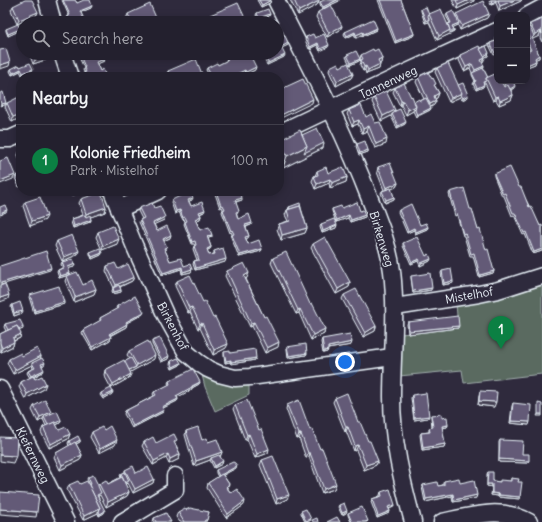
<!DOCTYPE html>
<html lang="en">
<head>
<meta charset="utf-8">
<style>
	body { margin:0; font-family:Delius,sans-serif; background:#2f2d3a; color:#f1f3f6 }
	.controls { position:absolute; right:12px; top:12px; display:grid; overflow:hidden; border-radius:8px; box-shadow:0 2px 10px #0003 }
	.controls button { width:36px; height:36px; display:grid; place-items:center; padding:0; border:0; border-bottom:1px solid #403e4a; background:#23202e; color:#f1f3f6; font:20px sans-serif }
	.you { position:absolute; left:345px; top:362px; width:14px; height:14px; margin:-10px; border:3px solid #fff; border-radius:50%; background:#1a73e8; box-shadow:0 0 0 6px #1a73e833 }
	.badge { display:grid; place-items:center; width:26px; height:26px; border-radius:50%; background:#0b8043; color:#fff; font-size:13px; font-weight:700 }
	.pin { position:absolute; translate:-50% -33px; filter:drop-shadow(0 1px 2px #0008) }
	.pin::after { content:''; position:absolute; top:21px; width:14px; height:12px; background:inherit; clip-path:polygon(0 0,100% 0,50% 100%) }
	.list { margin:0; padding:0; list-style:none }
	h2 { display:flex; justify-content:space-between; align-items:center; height:52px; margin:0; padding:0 16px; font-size:17px }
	h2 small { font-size:13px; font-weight:400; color:#a3a3aa }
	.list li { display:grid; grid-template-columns:26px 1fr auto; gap:12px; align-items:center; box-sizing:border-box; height:72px; padding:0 16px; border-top:1px solid #403e4a }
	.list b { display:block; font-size:15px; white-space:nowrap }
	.list p { margin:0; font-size:13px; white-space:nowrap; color:#a3a3aa }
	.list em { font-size:13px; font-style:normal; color:#a3a3aa }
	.icon { flex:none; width:22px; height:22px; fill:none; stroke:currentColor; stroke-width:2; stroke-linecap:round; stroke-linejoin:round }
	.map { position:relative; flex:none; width:542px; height:522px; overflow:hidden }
	.search { position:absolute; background:#23202e; box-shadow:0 2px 10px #0003; left:16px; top:16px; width:268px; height:44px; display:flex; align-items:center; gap:10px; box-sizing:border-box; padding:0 14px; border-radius:22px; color:#a3a3aa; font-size:15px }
	.panel { position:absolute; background:#23202e; box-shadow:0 2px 10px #0003; left:16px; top:72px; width:268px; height:124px; border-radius:16px }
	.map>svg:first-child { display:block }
	.green { fill:#5a6a60; stroke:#a1aeac }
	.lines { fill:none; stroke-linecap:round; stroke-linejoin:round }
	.minor-casing { stroke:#e8f1f8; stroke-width:19 }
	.minor { stroke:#2f2a3d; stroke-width:16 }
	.wall { fill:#554d66; stroke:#e8f1f8 }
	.shaded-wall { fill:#453f53; stroke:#e8f1f8 }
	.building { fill:#635a77; stroke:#e8f1f8 }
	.labels { text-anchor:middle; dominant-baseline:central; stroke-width:4; stroke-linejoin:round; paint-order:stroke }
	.street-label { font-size:12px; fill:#e8f1f8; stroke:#2f2a3d }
</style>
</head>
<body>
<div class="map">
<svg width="542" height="522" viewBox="0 0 542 522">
	<rect width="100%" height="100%" fill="#2f2a3d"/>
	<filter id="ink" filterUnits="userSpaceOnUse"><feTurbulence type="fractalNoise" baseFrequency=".025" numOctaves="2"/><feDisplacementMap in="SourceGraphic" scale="8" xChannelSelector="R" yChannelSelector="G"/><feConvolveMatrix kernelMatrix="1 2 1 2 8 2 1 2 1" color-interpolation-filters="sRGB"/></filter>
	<g filter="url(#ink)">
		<g class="green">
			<path d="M542,282V374L464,383L462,370L399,376L401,334L458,328L456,303Z"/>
			<path d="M202,375C218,381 231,385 249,386V395L215,411L205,387Z"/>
		</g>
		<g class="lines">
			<defs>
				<g id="minor">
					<path d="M47,0L53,23"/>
					<path d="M276,0C309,65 344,131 370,199C379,222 389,246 392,271C397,313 392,355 392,397C392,440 402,481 413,522"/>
					<path d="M527,16L542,8"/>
					<path d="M62,53L70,77"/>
					<path d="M279,133L403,74L497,31"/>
					<path d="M0,139H10L21,134"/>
					<path d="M112,191L135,247L165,314L186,352L199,363L208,369L219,374L235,378L250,377L392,357"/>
					<path d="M119,209L158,191"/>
					<path d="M395,307L479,294L498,290L542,276"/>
					<path d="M0,389L66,522"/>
					<path d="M122,522L175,490V476"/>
					<path d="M442,522C470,516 502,506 529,522"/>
				</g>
			</defs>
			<use href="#minor" class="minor-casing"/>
			<use href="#minor" class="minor"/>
		</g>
		<g class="wall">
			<path d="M62,0H75L77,3L91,8L81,12L84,23H67L68,21L67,18L68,16H69Z"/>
			<path d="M257,0H271L270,3L261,7Z"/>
			<path d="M290,0H319L317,5L298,15Z"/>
			<path d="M378,0H401L414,34L413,36L395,43Z"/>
			<path d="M452,0H474V1L457,9Z"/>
			<path d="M490,0H522L521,1L499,11L496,3L491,5L489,1Z"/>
			<path d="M339,1L322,9L320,4V2Z"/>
			<path d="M13,6L38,12L36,16L17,24L11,10Z"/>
			<path d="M421,9L429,14L448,24L450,23L446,16L447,14L456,16V14H489L487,18L460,30L458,25L453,27L454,30V32L437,40L429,22L425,23L421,11Z"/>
			<path d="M318,12L342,26L340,30L327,37L316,17Z"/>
			<path d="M257,13L270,14L269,16L258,20L256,15Z"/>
			<path d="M128,14L156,23H128L126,19Z"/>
			<path d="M210,15L243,22L242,23H210L208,19Z"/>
			<path d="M542,19V42L539,36L532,39L539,55V58L535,59L536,61L535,64L527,67V52L530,51L527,45V40L528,39L527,36V29L529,28L530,24Z"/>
			<path d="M377,28L376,30L363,36L362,35L356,38L354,34L346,38L344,34L345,32Z"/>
			<path d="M6,29H20L19,31L8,36L6,31Z"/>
			<path d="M281,35L288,43V45L281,48L284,57L267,65L263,57L264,54L277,53Z"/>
			<path d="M306,37L315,38L328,47L320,51L317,45L309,49L305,40Z"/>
			<path d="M496,38H497V54L494,55L489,45L490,43L496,41Z"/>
			<path d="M480,49L488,56L484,57L482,63L484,66L483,68L488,78L504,87L505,86L504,84L505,82L514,88L511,90L513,95L511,100L499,105L496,100L493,101L485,83H483V87L476,90L473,84L475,81L472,75V73L470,68L464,71L459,60L460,55Z"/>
			<path d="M29,53H50L48,59L33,64Z"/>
			<path d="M77,53H91L92,54L105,59L104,61L97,64L100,71L106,77H85L84,74V72L83,70L84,68Z"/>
			<path d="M237,55L255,70L245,75L244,73L236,77H210L206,70L207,68L218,65L226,61L227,58Z"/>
			<path d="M347,55L360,59L359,61L350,65L346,57Z"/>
			<path d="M361,55L382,58L381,63H380V64L379,69L366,74L365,70L363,71L360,65L361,62L360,59Z"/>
			<path d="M20,67L32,71L22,75L20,71L12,75L10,71L11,69Z"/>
			<path d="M330,67H340L353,74L351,78L336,86L329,71Z"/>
			<path d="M437,68L458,85L468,97L462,100L460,97L449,102L435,72Z"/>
			<path d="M168,71L202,74L201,77H167V76Z"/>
			<path d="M418,77L435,86L439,93L437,98L435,99L436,101L434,105L430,107L431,108L430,110L416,117L413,111L406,115L401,105L400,106L393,92L395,88L411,97L414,102L420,101L424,99L416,82Z"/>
			<path d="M374,97L395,110L405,124L397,128L391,116L381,121L372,102Z"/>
			<path d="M7,103L21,117L12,122L5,107Z"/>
			<path d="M349,110L366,117L375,123L386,144L375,148L367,131L362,133L358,124L352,126L347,114Z"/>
			<path d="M302,135L323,148L283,168L282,166L279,167V142L280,140Z"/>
			<path d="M357,144L368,150V152L359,155L356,146Z"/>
			<path d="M20,150H21V163L18,155Z"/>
			<path d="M378,167L398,183L396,187L391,189L394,197V199L385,203L381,193L382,191L384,190L377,172Z"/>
			<path d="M317,171L328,173L347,177L346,182L330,188L329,183L315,189L312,181L314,176H315Z"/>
			<path d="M21,174V186L19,187L15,178L16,176Z"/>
			<path d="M494,174L519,187L540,226H542V251L533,254L525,234L523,235L514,215L512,216L504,196H502L494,176Z"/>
			<path d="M70,191H80L79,193L71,196Z"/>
			<path d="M214,191H228V193L242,200L236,202L238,213L236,214L238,219L251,225L246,227L249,236L248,238L246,239L248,244L262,249L261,251L239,257L231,237L232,234L231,232L230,233L222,212L223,209L222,207L220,208Z"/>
			<path d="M450,192L470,209L494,271L493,273L479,277L473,256H470L464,236H463L457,215L455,216L449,194Z"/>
			<path d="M81,199L106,207L105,212L90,217L91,220L90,222L73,228L71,222L72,219L83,215L79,203Z"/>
			<path d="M172,200H192L189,201L191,206L204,212L200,214L201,216L200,219L196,220L200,230L212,237L208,238L211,247L210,249L207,250L209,255L214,254V251L225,262L195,270L193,264L194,261L197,260L193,249L194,246H195L194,244H192L184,224L185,222L184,219L183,220L179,212L175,214L171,202Z"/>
			<path d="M25,202L45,220L30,226L23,206Z"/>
			<path d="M289,207L301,208L307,228L305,233L281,240L277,229L279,224L288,221L285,215L287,210H288Z"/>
			<path d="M139,208H154L164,220L154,224L157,231L170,238L163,241L167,247L165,250L170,261L192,269L191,272L182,274L181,269L162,275L139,222L140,220L142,219L138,211Z"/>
			<path d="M342,208L360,211L365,217L350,222L348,218L336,222L332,211V209Z"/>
			<path d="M399,210L420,225L428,227L427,229L415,234L414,230L407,233L398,212Z"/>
			<path d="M321,224L336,228L322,233L320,227Z"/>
			<path d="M98,232L117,244L102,250L96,237Z"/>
			<path d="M57,241L77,255L62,261L55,246Z"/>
			<path d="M403,243L426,256L430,261L420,266L418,261L411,264L403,246Z"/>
			<path d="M313,244L350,282L349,287L336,294L311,248Z"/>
			<path d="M90,252L102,253L101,255L92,259L90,254Z"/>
			<path d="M273,258L310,304L325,329L324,334L311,340L299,313L296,314L271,263Z"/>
			<path d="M62,262L74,267L69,268V275L59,278L57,272L58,270L62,268L61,264Z"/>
			<path d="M107,266L118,269L134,277L132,281L120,287L121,292L113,294L112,291L113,288H114L106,271Z"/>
			<path d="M227,271L247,278L246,279L278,347L265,353L252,326L250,327L225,276Z"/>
			<path d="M442,271L453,283L443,285L441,273Z"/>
			<path d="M67,276L83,285L96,289L94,294L74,302L65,281Z"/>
			<path d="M411,276L431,290L413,293L411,278Z"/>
			<path d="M177,281L203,302L226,348L213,355L200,328L198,329L190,312L188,313L175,286Z"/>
			<path d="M30,295L64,304L34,313L29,297Z"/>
			<path d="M344,295L376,326L375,331L363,337L342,299Z"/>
			<path d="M12,305L22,313L14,316L11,307Z"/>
			<path d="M117,306L143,314L126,323V327L110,336L111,337L110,340L92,350L82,333L83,330L100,321V318L117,309L116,308Z"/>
			<path d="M408,322L458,328L408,334L407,324Z"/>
			<path d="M5,324L23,329L19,330L20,338L14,341L13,346L1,352L0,351V334L6,331L4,327Z"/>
			<path d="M322,339L351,345L328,349L327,352L323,353L321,342Z"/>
			<path d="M152,341L168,359L161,362L152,344Z"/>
			<path d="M287,347L307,353L306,355L288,358L287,349Z"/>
			<path d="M129,351L154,359L130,372L131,374L129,378L111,388L104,375L105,370L130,359L127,355Z"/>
			<path d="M224,352L230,353L255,360L231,364L230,362L225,363L224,355Z"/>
			<path d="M22,356H41L40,359L45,363L44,365L42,366L43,372L34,377L35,379L44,389L25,399L19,387L21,382L30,378L27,373L28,371L33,368L32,365L13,374L7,363L9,359Z"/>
			<path d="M171,361L181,363L180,365L172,369L170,364Z"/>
			<path d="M169,381L200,382L199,384L192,388L191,390L177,397L178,399L177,401L163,408V412L132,428L124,414L125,411L154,396L153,394L154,392L169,385L168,383Z"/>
			<path d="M480,391L494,407L478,405L479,395Z"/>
			<path d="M101,393L112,394L103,399L100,395Z"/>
			<path d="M412,395L428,418L414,420L411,398Z"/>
			<path d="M335,398L358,422L378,461L376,465L364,470L356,450L354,451L346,431L345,432L333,402Z"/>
			<path d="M513,403L529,425L510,423L512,406Z"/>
			<path d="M235,405L259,430L268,453L255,458L247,439L245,440L233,409Z"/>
			<path d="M287,405L310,430L320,449L334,489L322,493L309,457L306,458L299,438L297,439L286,409Z"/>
			<path d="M34,406L61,420L60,423L56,425L59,430L70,434L68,439L49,448L41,432L43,427L46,426L43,419L38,422L32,410Z"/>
			<path d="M431,415L442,418L448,425L447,427L442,428L445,444L444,447L422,450L420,435L421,433L429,432V428L432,427L431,417Z"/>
			<path d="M104,430L115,445L99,453L90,437L92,432Z"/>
			<path d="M186,431L202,440L208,442L222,452L220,457L222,464L214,468L210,460L194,466L185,435Z"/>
			<path d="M80,440V442L76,444L82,455L80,460L60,470L54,457L56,453L69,446L68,443L69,441Z"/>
			<path d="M500,440L522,454L529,461L528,463L499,462V442Z"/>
			<path d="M144,442L176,445L180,454L179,459L169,464L166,458L153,465L142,446Z"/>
			<path d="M262,460L287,499L276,504L260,465Z"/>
			<path d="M236,468L223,475L229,484L228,489L231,493L244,505L226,518L207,488L208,483L218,477L216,473V470Z"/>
			<path d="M125,470L154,479L153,483L133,493L128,483L125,484L129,492L127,496L106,507L100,495L98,496L104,513L99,516L98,513L83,520L67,490L69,485L80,484L89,485H90L87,479L88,477L98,485L99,484H108L121,477L120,476L121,474L125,472Z"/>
			<path d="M488,472L493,481L500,482L511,481V478L518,482L520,497V499L498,497V496L491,495L492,487L487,486V474Z"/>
			<path d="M444,481L460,483L476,498L453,502L452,496L425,502L422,487L423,485L438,486L443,485V483Z"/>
			<path d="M381,492L395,505L394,507L389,509L390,511L389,513L377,518L371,502L372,499L380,496V495Z"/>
			<path d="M339,505L346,513L342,515L338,507Z"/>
			<path d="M186,510L209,512L206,522H180L176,517L178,512Z"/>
			<path d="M301,511L311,519L310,521L305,522L301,513Z"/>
			<path d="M348,513L368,521L367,522H351L348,515Z"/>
			<path d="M154,518L171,522H153Z"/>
		</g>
		<g class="shaded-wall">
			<path d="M271,0L270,3L261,7L262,5Z"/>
			<path d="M337,0H339V1L322,9L323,7Z"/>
			<path d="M469,0H474V1L457,9L458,5Z"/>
			<path d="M515,0H522L521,1L499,11L500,6Z"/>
			<path d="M319,1L317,5L298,15L299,11Z"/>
			<path d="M496,1V3L491,5L492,3Z"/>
			<path d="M92,6L91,8L79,13L80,11Z"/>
			<path d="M38,12L36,16L17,24L19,20Z"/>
			<path d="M270,14L269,16L258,20L259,18Z"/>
			<path d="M489,14L487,18L460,30L462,26Z"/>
			<path d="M245,18L243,22L242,23H232Z"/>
			<path d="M429,19V22L425,23L426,21Z"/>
			<path d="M459,23L458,25L452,28V26Z"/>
			<path d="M342,26L340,30L327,37L329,33Z"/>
			<path d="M377,28L376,30L363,36L364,34Z"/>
			<path d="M20,29L19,31L8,36V34Z"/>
			<path d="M450,30H454V32L437,40L439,36Z"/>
			<path d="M541,31L539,36L531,40L532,38L534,36L535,34Z"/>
			<path d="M282,32L281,37L277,39V35Z"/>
			<path d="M355,32L354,34L346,38L347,36Z"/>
			<path d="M363,32L362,35L356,38V35Z"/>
			<path d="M414,34L413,36L395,43L396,41Z"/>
			<path d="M288,43V45L280,49L281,47Z"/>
			<path d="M318,43L317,45L309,49L310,47Z"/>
			<path d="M329,45L328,47L320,51V49Z"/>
			<path d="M489,53L488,56L481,59L482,57Z"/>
			<path d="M50,54L48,59L33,64L35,60Z"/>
			<path d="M285,55L284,57L267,65L268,63Z"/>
			<path d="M539,55V58L534,60L535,58Z"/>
			<path d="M382,58L381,63L377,65L378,60Z"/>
			<path d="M485,58L483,62L479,64L481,60Z"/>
			<path d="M105,59L104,61L95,65L96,62Z"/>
			<path d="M360,59L359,61L350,65L351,63Z"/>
			<path d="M536,61L535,64L527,67V65Z"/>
			<path d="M10,62L9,66L0,69V65Z"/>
			<path d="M380,64L379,69L366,74L368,70Z"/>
			<path d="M472,64L470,68L464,71L466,67Z"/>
			<path d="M366,66L365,70L363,71L364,67Z"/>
			<path d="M484,66L482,70L473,74L475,70Z"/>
			<path d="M256,67L255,70L245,75L246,72Z"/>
			<path d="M21,69L20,71L12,75L13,73Z"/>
			<path d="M33,69L32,71L22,75L23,73Z"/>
			<path d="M245,70L244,73L235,77V75Z"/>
			<path d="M202,74L201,77H195Z"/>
			<path d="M353,74L351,78L336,86L337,81Z"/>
			<path d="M484,85L483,87L476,90L477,88Z"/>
			<path d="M515,86L514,88L508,91V89Z"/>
			<path d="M439,93L437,98L432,100L434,96Z"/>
			<path d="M462,93L460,97L449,102L451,98Z"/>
			<path d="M468,95V97L462,100L463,98Z"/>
			<path d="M513,95L511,100L499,105L500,101Z"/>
			<path d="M498,96L496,100L493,101L495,97Z"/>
			<path d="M313,99L312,103L279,119V116Z"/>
			<path d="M401,101H403L401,105L400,106Z"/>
			<path d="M436,101L434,105L429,108L430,104Z"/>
			<path d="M6,103L5,105L0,106L1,104Z"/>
			<path d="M416,106L415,110L414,109L413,111L406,115L408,110Z"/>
			<path d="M431,108L430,110L416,117L417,115Z"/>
			<path d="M395,110L394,115L392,114L391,116L381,121L383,116Z"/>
			<path d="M21,114V117L12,122L13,117Z"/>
			<path d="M359,120L358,124L352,126L354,122Z"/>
			<path d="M406,122L405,124L397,128L398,126Z"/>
			<path d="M369,126L367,131L362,133L363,129Z"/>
			<path d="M387,139L386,144L375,148L376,144Z"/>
			<path d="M324,143L323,148L283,168L287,156L307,146Z"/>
			<path d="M368,150V152L359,155L360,153Z"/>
			<path d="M284,162L282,166L279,167V164Z"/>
			<path d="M15,175L13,179L0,184V181Z"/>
			<path d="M347,177L346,182L330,188L332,183Z"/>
			<path d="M330,179L329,183L315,189L317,184Z"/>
			<path d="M398,183L396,187L385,192L386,188Z"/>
			<path d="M78,191H80L79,193L71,196L72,193Z"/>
			<path d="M394,197V199L385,203L386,200Z"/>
			<path d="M193,198L192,200L187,202L188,200Z"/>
			<path d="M242,198V200L234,202L235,200Z"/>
			<path d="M106,207L105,212L85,219L86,214Z"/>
			<path d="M7,210L6,212L1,214L2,212Z"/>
			<path d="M180,210L179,212L175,214L176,211Z"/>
			<path d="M205,210L204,212L199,214V212Z"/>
			<path d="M349,215L348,218L336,222L337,220Z"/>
			<path d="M365,215V217L350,222L351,220Z"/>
			<path d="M47,216L45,220L30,226L32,221Z"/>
			<path d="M201,216L200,219L195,221V219Z"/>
			<path d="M165,217L164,220L153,225V223Z"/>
			<path d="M91,220L90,222L73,228L74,226Z"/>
			<path d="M252,223L251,225L244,227L245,225Z"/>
			<path d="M337,225L336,228L322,233L323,231Z"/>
			<path d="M428,227L427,229L415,234L416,232Z"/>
			<path d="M307,228L305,233L281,240L282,235Z"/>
			<path d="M414,228V230L407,233L408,231Z"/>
			<path d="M171,235L170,238L162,241L163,239Z"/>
			<path d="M212,235V237L206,239L207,236Z"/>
			<path d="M119,239L117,244L102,250L103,246Z"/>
			<path d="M211,247L210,249L206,251L207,249Z"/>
			<path d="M262,249L261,251L239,257L240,255Z"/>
			<path d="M542,249V251L533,254L534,252Z"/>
			<path d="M79,251L77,255L62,261L64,257Z"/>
			<path d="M102,253L101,255L92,259V257Z"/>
			<path d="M226,259L225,262L195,270L196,268Z"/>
			<path d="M419,259L418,261L411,264L412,262Z"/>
			<path d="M431,259L430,261L420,266L421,263Z"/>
			<path d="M75,264L74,267L67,269L68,267Z"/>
			<path d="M182,267L181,269L162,275L163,273Z"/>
			<path d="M51,268L50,270L1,285V283Z"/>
			<path d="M192,269L191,272L182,274L183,272Z"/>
			<path d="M494,271L493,273L479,277L480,275Z"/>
			<path d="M70,273L69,275L59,278L60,276Z"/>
			<path d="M249,273L247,278L243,280L244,276Z"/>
			<path d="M134,277L132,281L114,289L116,285Z"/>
			<path d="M453,281V283L443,285L444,283Z"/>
			<path d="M350,282L349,287L336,294L338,289Z"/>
			<path d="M432,288L431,290L413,293V291Z"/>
			<path d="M96,289L94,294L74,302L75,297Z"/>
			<path d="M121,290V292L113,294L114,292Z"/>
			<path d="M9,295L8,299L0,302V298Z"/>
			<path d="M64,302V304L34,313L35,311Z"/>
			<path d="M192,307L190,312L188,313L189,308Z"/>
			<path d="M300,309L299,313L296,314L298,310Z"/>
			<path d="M23,311L22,313L14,316V313Z"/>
			<path d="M144,312L143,314L125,324L126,322Z"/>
			<path d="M254,322L252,326L250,327L251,323Z"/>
			<path d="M202,323L200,328L198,329L200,324Z"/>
			<path d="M127,324L126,327L108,336L109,334Z"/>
			<path d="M23,326V329L16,332L17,329Z"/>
			<path d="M376,326L375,331L363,337L365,333Z"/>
			<path d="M459,326L458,328L408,334L409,331Z"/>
			<path d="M325,329L324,334L311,340L313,335Z"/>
			<path d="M21,334L20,338L11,342L13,338Z"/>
			<path d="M111,337L110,340L92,350V347Z"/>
			<path d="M14,342L13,346L1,352L2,348Z"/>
			<path d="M279,342L278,347L265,353L267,348Z"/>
			<path d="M352,342L351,345L327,349L328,347Z"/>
			<path d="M228,344L226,348L213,355L214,350Z"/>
			<path d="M328,350L327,352L323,353L324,351Z"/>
			<path d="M307,353L306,355L288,358L289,356Z"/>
			<path d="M155,355L154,359L127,374V371L136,367L137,365Z"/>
			<path d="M41,356L40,361L32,363V365L13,374L15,370Z"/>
			<path d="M169,356L168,359L161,362L162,360Z"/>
			<path d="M256,358L255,360L231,364V362Z"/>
			<path d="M231,360L230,362L225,363L226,361Z"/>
			<path d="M181,363L180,365L172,369L173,367Z"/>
			<path d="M44,370L43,372L30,378L31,376Z"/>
			<path d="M131,374L129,378L111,388L113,384Z"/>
			<path d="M200,382L199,384L192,388L191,390L176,398V396Z"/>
			<path d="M46,384L44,389L25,399L27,394Z"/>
			<path d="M113,392L112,394L103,399V397Z"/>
			<path d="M178,399L177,401L161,409L162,407Z"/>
			<path d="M479,401L496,402L494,407L478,405Z"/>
			<path d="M164,410L163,412L132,428L133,426Z"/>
			<path d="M51,412L49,416L44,417L43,419L38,422L40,417Z"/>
			<path d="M538,414H542V416H537Z"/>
			<path d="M429,416L428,418L414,420V418Z"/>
			<path d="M61,420L60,423L48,429V426Z"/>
			<path d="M511,421L530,422L529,425L510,423Z"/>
			<path d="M448,425L447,427L441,428L442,426Z"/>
			<path d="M346,427H348L346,431L345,432Z"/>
			<path d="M70,434L68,439L49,448L51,444Z"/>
			<path d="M249,434L247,439L245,440L247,435Z"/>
			<path d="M299,434H301L299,438L297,439Z"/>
			<path d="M80,440V442L70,447L71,445Z"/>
			<path d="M117,440L115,445L99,453L100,449Z"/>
			<path d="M445,444L444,447L422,450L423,448Z"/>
			<path d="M358,445L356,450L354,451L355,446Z"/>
			<path d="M269,449L268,453L255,458L257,454Z"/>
			<path d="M222,452L220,457L211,458L210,460L194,466L196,461Z"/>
			<path d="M308,453H310L309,457L306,458Z"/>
			<path d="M168,454L166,458L153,465L154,461Z"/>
			<path d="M180,454L179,459L169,464L170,459Z"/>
			<path d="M0,455L16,456L13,463L0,461Z"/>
			<path d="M82,455L80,460L60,470L62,465Z"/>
			<path d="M499,459L529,461L528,463L499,462Z"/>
			<path d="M223,461L222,464L214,468L215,466Z"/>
			<path d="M378,461L376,465L364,470L366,465Z"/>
			<path d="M237,466L236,468L218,478L219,476Z"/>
			<path d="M154,479L153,483L133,493L135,489Z"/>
			<path d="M336,484L334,489L322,493L324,489Z"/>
			<path d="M487,484H492V487L487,486Z"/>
			<path d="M129,492L127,496L106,507L108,502Z"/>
			<path d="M492,493L499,494L498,496L491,495Z"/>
			<path d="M453,494L452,496L425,502L426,499Z"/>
			<path d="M289,495L287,499L276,504L277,499Z"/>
			<path d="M477,495L476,498L453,502L454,500Z"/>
			<path d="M499,495L520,497V499L498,497Z"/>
			<path d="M245,501L244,505L226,518L228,514Z"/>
			<path d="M395,505L394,507L388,509V507Z"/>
			<path d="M100,508L99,512L98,511V513L83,520L84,516Z"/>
			<path d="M0,509L37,512L36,517L0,514Z"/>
			<path d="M105,511L104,513L99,516L100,514Z"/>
			<path d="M347,511L346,513L342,515V513Z"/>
			<path d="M390,511L389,513L377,518L378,516Z"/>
		</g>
		<g class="building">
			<path d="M25,0H32L38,12L19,20L13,6Z"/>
			<path d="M63,0H75L77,3L84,0H90L92,6L80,11L85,21L81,23H69L68,21L69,20L68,16L70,15Z"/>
			<path d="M259,0H271L262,5Z"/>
			<path d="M294,0H319V1L299,11Z"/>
			<path d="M324,0H337L323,7L320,2Z"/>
			<path d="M380,0H401L414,34L396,41Z"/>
			<path d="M456,0H469L458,5Z"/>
			<path d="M491,0H496V1L492,3Z"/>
			<path d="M498,0H515L500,6Z"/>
			<path d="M483,1L489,14L462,26L456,14Z"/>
			<path d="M238,3L245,18L232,23H213L210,15Z"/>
			<path d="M150,4L157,20L151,23H132L128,14Z"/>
			<path d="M331,5L342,26L329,33L318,12Z"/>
			<path d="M426,7L429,15V14L428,16L429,19L426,21L421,9Z"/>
			<path d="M268,9L270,14L259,18L257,13Z"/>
			<path d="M441,9L450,30L439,36L429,14Z"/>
			<path d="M453,11L459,23L452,26L454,30L450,33V30L448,24L451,23L447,14Z"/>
			<path d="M264,19L265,23H256Z"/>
			<path d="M276,19L282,32L277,35V23H268Z"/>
			<path d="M373,19L377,28L364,34L363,32L356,35L355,32L347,36L345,32Z"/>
			<path d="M542,19V34L541,31L535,34L530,24Z"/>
			<path d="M18,24L20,29L8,34L6,29Z"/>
			<path d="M530,27L534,36L532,38L539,55L535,58L536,61L527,65V52L531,50L527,41V40L530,38L527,32V29Z"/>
			<path d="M284,34L288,43L281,47L285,55L268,63L264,54L267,53H277V37Z"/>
			<path d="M313,34L315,38L324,34L329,45L320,49L318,43L310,47L306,37Z"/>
			<path d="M496,41L497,43V52L495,53L490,43Z"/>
			<path d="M479,46L485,58L481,60L484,66L475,70L472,64L466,67L460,55Z"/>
			<path d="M486,46L489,53L484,56L480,49Z"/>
			<path d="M6,49L10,62L0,65V50Z"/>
			<path d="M373,49L374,51L378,49L382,58L378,60L380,64L368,70L366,66L364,67L361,60L363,59L361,55Z"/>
			<path d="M356,51L360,59L351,63L347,55Z"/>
			<path d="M32,53H50V54L35,60Z"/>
			<path d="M79,53H91L92,54L95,53H102L105,59L96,62L100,71L103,69L106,77H87L84,72H86L84,68L85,67Z"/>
			<path d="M236,53L237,55L242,53H249L256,67L246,72L245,70L235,75L236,77H212L207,68L217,63L218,65L228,60L227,58Z"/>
			<path d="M196,59L202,74L195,77H171L168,71Z"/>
			<path d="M30,63L33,69L23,73L21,69L13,73L11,69L19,65L20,67Z"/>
			<path d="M338,63L340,67L348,63L353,74L337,81L330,67Z"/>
			<path d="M448,63L462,93L451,98L437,68Z"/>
			<path d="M483,68L488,78H486V81L483,82L484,85L477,88L474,82L476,81L472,73Z"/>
			<path d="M428,72L432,79L433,78L436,84L434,85L439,93L434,96L436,101L430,104L418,77Z"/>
			<path d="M497,73V81H501L504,87L508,85L513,95L500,101L498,96L495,97L486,78Z"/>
			<path d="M303,79L313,99L279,116V90Z"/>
			<path d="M508,81H513L515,86L510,89L508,85L507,86L505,82Z"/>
			<path d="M404,83L411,97L412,96L416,106L408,110L403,101H401L395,88Z"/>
			<path d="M463,83L468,95L463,98L461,95L462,93L458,85Z"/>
			<path d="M386,91L395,110L383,116L374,97Z"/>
			<path d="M3,92L6,103L1,104L0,100V93Z"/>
			<path d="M21,96V114L13,117L7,103Z"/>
			<path d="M426,98L431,108L417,115L415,110L416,106L414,102L419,99L420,101Z"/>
			<path d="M361,105L366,117L371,114L375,123L380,122L387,139L376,144L369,126L363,129L359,120L354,122L349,110Z"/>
			<path d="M400,109L406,122L398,126L392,114L394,113L395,111Z"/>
			<path d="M317,128L324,143L304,153L307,146L302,135Z"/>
			<path d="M300,130L307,146L287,156L280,140Z"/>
			<path d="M365,141L368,150L360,153L357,144Z"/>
			<path d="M279,152L284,162L279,164Z"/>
			<path d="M8,158L15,175L0,181V161Z"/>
			<path d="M390,163L398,183L386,188L378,167Z"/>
			<path d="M326,167L328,173L343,167L347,177L332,183L330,179L317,184L314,176L318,175L317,171Z"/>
			<path d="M510,167L519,187H521L529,207L531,206L540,226L542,225V249L534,252L526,232L524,233L515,213H513L505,193L503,194L494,174Z"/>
			<path d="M21,174V184L20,185L16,176Z"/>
			<path d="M391,188L394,197L386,200L382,191Z"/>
			<path d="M464,188L470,209H472L478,230L480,229L486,250L488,249L494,271L480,275L474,253L471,254L465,233L463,234L457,213H456L450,192Z"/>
			<path d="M71,191H78L72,193Z"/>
			<path d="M190,191L193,198L188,200L191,206L202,202L205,210L199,212L201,216L195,219L200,230L209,227L212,235L207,236L211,247L207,249L209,255L215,254L214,251L223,248L226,259L196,268L194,261L199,260L194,246L196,245L195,241L192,242L185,222L187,221L185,217L183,218L180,210L176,211L172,200Z"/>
			<path d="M216,191H228V193L234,191H240L242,198L235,200L239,211L236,212L238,219L249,214L252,223L245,225L249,236L245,237L248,244L259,240L262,249L240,255L232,235L234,234L232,230L231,231L223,210L225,209L223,205L221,206Z"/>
			<path d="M101,192L106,207L86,214L81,199Z"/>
			<path d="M40,197L47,216L32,221L25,202Z"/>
			<path d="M357,202L360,211L363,210L365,215L351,220L349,215L337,220L332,209L341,206L342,208Z"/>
			<path d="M152,203L154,208L160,206L165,217L153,223L157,231L167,226L171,235L163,239L167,247L164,248L170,261L181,258L184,266L190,264L192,269L183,272L182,267L163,273L140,220L144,218L139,208Z"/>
			<path d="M300,203L301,208L300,206L290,209L289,207Z"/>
			<path d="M411,204L420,225L426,223L428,227L416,232L414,228L408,231L399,210Z"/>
			<path d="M5,205L7,210L2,212L3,214L0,215V207Z"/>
			<path d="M300,206L307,228L282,235L279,224L290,221L287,210Z"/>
			<path d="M85,215L86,217L90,215L91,220L74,226L72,219Z"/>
			<path d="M334,219L337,225L323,231L321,224Z"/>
			<path d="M113,226L119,239L103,246L98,232Z"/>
			<path d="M72,235L79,251L64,257L57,241Z"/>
			<path d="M325,237L350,282L338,289L313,244Z"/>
			<path d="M417,237L426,256L429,254L431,259L421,263L419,259L412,262L403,243Z"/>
			<path d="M100,248L102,253L92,257L90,252Z"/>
			<path d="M46,251L51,268L1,283L0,279V266Z"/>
			<path d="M286,252L310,304L312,303L325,329L313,335L300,309L298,310L273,258Z"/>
			<path d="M73,259L75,264L68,267L70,273L60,276L58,270L64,268L62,262Z"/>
			<path d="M115,263L118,269L128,264L134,277L116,285L107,266Z"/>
			<path d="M244,263L249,273L244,276L264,317L266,316L279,342L267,348L254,322L251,323L227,271Z"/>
			<path d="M451,269L453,281L444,283L442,271Z"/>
			<path d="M77,272L83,285L92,280L96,289L75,297L67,276Z"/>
			<path d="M430,273L432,288L413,291L411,276Z"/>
			<path d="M190,275L203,302L205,301L213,318L215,317L228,344L214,350L202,323L200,324L192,307L189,308L177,281Z"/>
			<path d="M5,284L9,295L0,298V286Z"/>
			<path d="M119,285L121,290L114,292L113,288Z"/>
			<path d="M59,286L64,302L35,311L30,295Z"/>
			<path d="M356,289L376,326L365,333L344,295Z"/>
			<path d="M135,296L144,312L126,322L127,324L109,334L111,337L92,347L83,330L101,320L100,318L118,308L117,306Z"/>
			<path d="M20,302L23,311L14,313L12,305Z"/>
			<path d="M458,316L459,326L409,331L408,322Z"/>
			<path d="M20,320L23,326L19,329L17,326L8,330L5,324Z"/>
			<path d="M17,326L21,334L13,338L14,342L2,348L0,343V334Z"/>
			<path d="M350,334L352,342L328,347V350L324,351L322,339Z"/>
			<path d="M160,338L169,356L162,360L152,341Z"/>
			<path d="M148,341L155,355L137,365L129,351Z"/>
			<path d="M306,344L307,353L289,356L287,347Z"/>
			<path d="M37,348L41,356L15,370L9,359L21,353L22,356Z"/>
			<path d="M255,349L256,358L231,362V360L226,361L224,352L230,351V353Z"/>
			<path d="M42,358L45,363L41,364L44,370L31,376L28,371L35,368L32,363Z"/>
			<path d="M131,358L136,367L129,370L124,362Z"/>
			<path d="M178,358L181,363L173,367L171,361Z"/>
			<path d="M124,360L131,374L113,384L105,370Z"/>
			<path d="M193,369L200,382L192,386V387L176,396L178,399L162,407L164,410L133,426L125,411L156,395L154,392L170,384L169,381Z"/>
			<path d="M33,376L35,379L42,376L46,384L27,394L21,382Z"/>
			<path d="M111,388L113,392L103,397L101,393Z"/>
			<path d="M480,391L497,392L496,402L479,401Z"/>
			<path d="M347,393L358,422H360L368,441H370L378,461L366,465L358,445L355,446L348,427H346L335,398Z"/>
			<path d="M426,393L429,416L414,418L412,395Z"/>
			<path d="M45,400L51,412L40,417L34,406Z"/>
			<path d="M247,400L259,430L261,429L269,449L257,454L249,434L247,435L235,405Z"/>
			<path d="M299,400L310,430L312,429L320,449L322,448L336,484L324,489L310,453H308L301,434H299L287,405Z"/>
			<path d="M513,403L531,405L530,422L511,421Z"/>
			<path d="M538,403L542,404V414H538Z"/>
			<path d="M57,411L61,420L56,423L55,422L48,425L44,417Z"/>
			<path d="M442,414V418L447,417L448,425L442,426L445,444L423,448L421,433L430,432L429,428L433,427L431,415Z"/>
			<path d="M55,422L59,430L66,427L70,434L51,444L43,427Z"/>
			<path d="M110,426L117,440L100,449L92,432L102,427L104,430Z"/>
			<path d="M198,427L202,440L207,438L208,442L217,439L222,452L196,461L186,431Z"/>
			<path d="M174,434L177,440L174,442L180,454L170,459L168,454L154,461L144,442L153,437L156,443Z"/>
			<path d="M78,436L80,440L71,445L69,441Z"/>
			<path d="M0,437L17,438L16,456L0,455Z"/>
			<path d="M500,440L523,441L522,454H529V461L499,459Z"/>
			<path d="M75,442L82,455L62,465L56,453Z"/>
			<path d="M219,455L223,461L215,466L211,458Z"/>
			<path d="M273,456L289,495L277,499L262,460Z"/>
			<path d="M233,462L235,463L237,466L219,476L216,470Z"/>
			<path d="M133,466L136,473L148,467L154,479L135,489L125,470Z"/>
			<path d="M125,472L129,481L125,483L121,474Z"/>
			<path d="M488,472H493V481L500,482V480L511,481V478L519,479L518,482H522L520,497L499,495V494L492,493V484H487Z"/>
			<path d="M222,474L229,484L226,487L231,493L237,489L245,501L228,514L208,483Z"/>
			<path d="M93,475L98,485V486L101,493L97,495L105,511L100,514L99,512L100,508L89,485L91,484L88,477Z"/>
			<path d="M122,477L129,492L108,502L99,484L106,480L108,484Z"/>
			<path d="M459,478L460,483L474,480L477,495L454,500L453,494L426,499L423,485L437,482L438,486L444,485V481Z"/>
			<path d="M78,481L80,484L87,481L100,508L84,516L69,485Z"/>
			<path d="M390,489L395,505L388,507L390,511L378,516L372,499L382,496L381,492Z"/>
			<path d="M0,492L39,495L37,512L0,509Z"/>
			<path d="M344,503L347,511L342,513L339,505Z"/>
			<path d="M362,507L368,521L365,522H352L348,513Z"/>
			<path d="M185,508L186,510L190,508L209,512L207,520H205L204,522H184L178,512Z"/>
			<path d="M306,509L311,519L306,521L301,511Z"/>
			<path d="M166,513L171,522H156L154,518Z"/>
			<path d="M337,517L340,522H327Z"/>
			<path d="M317,518L318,522H313L312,520Z"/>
		</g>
	</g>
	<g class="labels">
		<g class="street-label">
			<text transform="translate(388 82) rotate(-25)">Tannenweg</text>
			<text transform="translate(382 239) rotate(73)">Birkenweg</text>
			<text transform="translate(469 295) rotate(-10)">Mistelhof</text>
			<text transform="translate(173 326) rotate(62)">Birkenhof</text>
			<text transform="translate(33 455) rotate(64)">Kiefernweg</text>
		</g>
	</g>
</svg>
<div class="controls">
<button>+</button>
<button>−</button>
</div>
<div class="you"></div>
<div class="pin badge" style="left:501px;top:349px">1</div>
<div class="search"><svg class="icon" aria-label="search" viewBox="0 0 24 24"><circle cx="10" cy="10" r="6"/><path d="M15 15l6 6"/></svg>Search here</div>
<section class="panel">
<h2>Nearby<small></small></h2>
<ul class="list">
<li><span class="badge">1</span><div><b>Kolonie Friedheim</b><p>Park · Mistelhof</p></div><em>100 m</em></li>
</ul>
</section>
</div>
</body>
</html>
